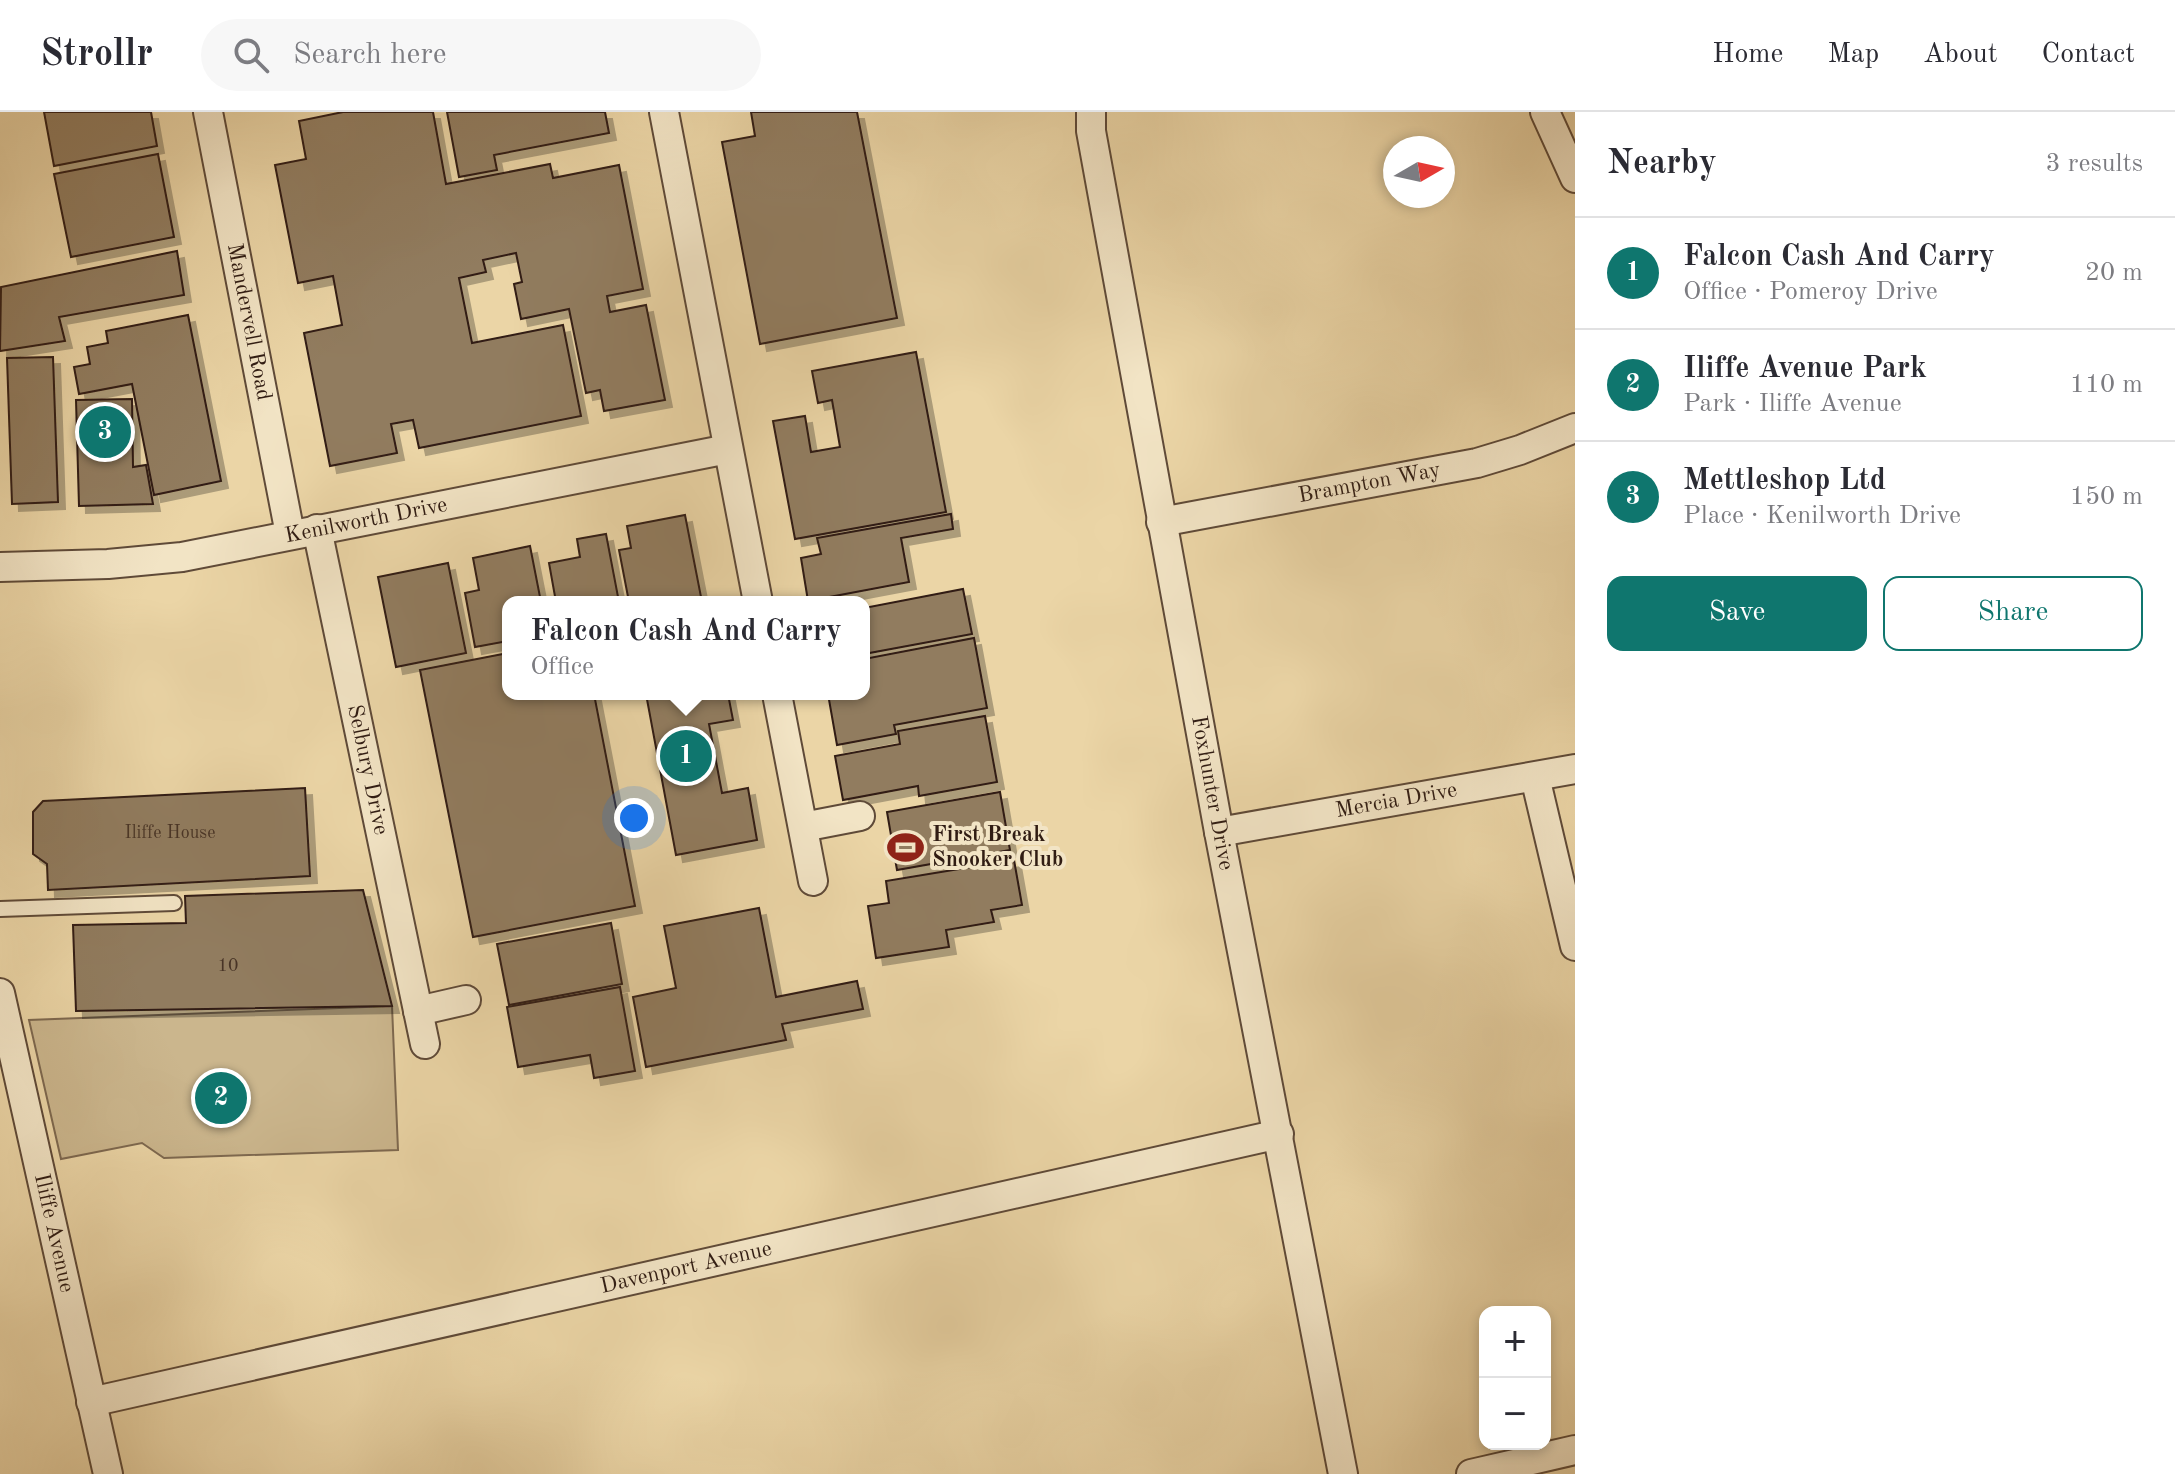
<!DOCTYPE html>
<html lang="en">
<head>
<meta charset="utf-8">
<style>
	body { margin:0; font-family:"Old Standard TT",serif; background:#f7f7f7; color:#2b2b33 }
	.controls { position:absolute; right:24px; bottom:24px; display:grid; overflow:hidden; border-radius:16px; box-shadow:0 4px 12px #0003 }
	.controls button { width:72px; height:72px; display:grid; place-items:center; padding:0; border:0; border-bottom:2px solid #e1e1e2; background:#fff; color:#2b2b33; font:40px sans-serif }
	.compass { position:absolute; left:1383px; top:24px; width:72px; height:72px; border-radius:50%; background:#fff; box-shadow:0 4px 12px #0003; rotate:81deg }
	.you { position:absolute; left:634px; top:706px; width:28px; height:28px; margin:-20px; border:6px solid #fff; border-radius:50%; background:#1a73e8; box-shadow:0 0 0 12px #1a73e833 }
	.badge { display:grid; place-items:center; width:52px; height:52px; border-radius:50%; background:#0f766e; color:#fff; font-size:26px; font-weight:700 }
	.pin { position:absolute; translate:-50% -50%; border:4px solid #fff; box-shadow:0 2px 8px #0006 }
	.popup { position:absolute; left:502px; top:484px; width:368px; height:104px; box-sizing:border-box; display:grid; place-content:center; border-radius:16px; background:#fff; filter:drop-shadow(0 2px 6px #0005); font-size:26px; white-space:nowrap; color:#7c7c81 }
	.popup b { font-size:30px; color:#2b2b33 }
	.popup::after { content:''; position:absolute; left:50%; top:100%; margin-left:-16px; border:16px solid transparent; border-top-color:#fff }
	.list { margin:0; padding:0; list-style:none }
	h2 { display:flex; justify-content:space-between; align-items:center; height:104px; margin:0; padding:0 32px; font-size:34px }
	h2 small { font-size:26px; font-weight:400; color:#7c7c81 }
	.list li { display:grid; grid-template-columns:52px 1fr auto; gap:24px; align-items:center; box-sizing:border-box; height:112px; padding:0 32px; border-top:2px solid #e1e1e2 }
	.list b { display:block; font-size:30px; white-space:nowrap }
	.list p { margin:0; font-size:26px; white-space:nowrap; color:#7c7c81 }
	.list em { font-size:26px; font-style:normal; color:#7c7c81 }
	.actions { display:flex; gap:16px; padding:24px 32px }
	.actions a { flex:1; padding:18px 0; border:2px solid #0f766e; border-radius:16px; text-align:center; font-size:28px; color:#0f766e }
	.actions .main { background:#0f766e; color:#fff }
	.icon { flex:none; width:44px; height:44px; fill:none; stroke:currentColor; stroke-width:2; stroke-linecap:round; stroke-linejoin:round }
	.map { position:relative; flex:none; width:1575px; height:1362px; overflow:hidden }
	header { display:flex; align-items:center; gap:48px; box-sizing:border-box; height:112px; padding:0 40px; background:#fff; border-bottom:2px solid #e1e1e2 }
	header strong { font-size:38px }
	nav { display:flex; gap:44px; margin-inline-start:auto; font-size:28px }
	.search { width:560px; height:72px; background:#f7f7f7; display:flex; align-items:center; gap:20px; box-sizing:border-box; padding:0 28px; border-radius:44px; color:#7c7c81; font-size:30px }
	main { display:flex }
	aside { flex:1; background:#fff }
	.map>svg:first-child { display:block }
	.green { fill:#cbb68d; stroke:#7e6950; stroke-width:2 }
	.building { fill:#917c5f; stroke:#301c13; stroke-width:2; filter:url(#shadow) }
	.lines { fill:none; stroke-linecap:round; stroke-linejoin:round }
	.service-casing { stroke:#5f4a38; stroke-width:18 }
	.minor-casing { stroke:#5f4a38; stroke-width:32 }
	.service { stroke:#f2e4c5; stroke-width:14 }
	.minor { stroke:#f2e4c5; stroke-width:28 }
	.labels { text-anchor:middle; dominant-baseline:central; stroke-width:8; stroke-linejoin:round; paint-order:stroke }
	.number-label { font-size:18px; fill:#483426 }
	.street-label { font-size:22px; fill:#301c13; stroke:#f2e4c5 }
	.poi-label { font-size:22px; font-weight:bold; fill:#301c13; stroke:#f2e4c5; text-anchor:start }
</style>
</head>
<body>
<header>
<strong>Strollr</strong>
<div class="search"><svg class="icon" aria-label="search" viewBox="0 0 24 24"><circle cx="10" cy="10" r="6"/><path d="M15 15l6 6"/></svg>Search here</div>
<nav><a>Home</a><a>Map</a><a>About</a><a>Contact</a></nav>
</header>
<main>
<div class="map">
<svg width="1575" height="1362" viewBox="0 0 1575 1362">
	<defs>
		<filter id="shadow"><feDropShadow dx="7" dy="7" stdDeviation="0" flood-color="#0004"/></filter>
	</defs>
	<rect width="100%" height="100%" fill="#ebd5a6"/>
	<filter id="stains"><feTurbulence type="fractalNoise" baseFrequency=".0025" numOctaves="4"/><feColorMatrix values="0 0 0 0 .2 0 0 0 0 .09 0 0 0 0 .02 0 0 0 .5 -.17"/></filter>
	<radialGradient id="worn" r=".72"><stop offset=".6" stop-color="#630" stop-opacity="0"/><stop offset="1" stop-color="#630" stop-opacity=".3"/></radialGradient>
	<path class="green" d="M392,894L398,1038L164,1046L142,1031L61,1047L29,908Z"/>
	<g class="building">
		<path d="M44,0H151L157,34L54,54Z"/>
		<path d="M343,0H433L446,72L550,52L553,66L619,53L643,177L607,184L610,200L646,193L665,288L604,299L600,278L586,281L569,197L521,207L514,172L522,170L516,141L483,148L486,160L459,166L472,231L563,213L581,304L419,336L413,308L391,312L397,341L330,354L304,221L342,213L333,164L298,171L275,53L306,47L299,9Z"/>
		<path d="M447,0H605L609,21L494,43L497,58L459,65Z"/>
		<path d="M751,0H857L897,206L760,232L722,30L755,24Z"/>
		<path d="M158,42L174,125L71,145L54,62Z"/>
		<path d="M177,139L184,183L59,205L65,229L0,239L1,175Z"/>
		<path d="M188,203L221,369L154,383L132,272L79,282L74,255L90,252L87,235L108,231L106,219Z"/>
		<path d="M916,240L946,400L795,427L773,309L805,304L811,340L840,335L832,288L818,291L812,259Z"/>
		<path d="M53,245L58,390L12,392L7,246Z"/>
		<path d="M132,287L133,355L146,353L153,392L79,394L76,288Z"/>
		<path d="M951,402L953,417L901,426L909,470L808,489L801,446L821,442L817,426Z"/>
		<path d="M685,403L702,490H629L619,438L631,436L627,414Z"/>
		<path d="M606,422L619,490H556L549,451L580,445L577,427Z"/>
		<path d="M530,434L541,490H508V529L475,535L465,481L479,478L473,446Z"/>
		<path d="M448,451L466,541L396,555L378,465Z"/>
		<path d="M963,477L972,522L864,542V496Z"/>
		<path d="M974,526L987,596L894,613L896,622L837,633L828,582H864V547Z"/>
		<path d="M508,541V582H594L635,794L473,825L420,558Z"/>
		<path d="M646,582H728L733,608L709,612L722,681L748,676L757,728L676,743Z"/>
		<path d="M985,604L997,670L919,684L918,674L843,688L835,644L900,632L898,619Z"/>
		<path d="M305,676L310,764L48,778L47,752L33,742V700L43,689Z"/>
		<path d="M1000,680L1010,738L897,758L887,700Z"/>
		<path d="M1014,748L1022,793L991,798L994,810L946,818L949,835L876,846L868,794L889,791L886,769Z"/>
		<path d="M363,778L392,894L76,899L73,813L186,811L185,784Z"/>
		<path d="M759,796L776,885L857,869L863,897L782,912L786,928L646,955L633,885L676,876L664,814Z"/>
		<path d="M611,811L622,872L509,893L497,832Z"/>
		<path d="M620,875L635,959L594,966L590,943L518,955L507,895Z"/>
	</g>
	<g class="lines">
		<defs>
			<path id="service" d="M0,797L174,791"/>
			<g id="minor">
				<path id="s1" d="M208,0L290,422"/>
				<path d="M664,0L758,490"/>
				<path id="s2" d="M1091,0V19L1219,720L1343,1362"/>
				<path d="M1545,0L1575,66"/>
				<path id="s3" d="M1161,410L1477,351L1520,338L1575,316"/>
				<path id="s4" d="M317,417L425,932"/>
				<path id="s5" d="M0,455L108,452L182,445L728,337"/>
				<path d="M777,582L813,769"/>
				<path d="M1535,665L1575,834"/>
				<path d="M803,715L860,704"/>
				<path id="s6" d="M1219,720L1575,657"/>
				<path id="s7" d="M0,881L108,1362"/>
				<path d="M418,899L466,888"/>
				<path id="s8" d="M91,1290L1279,1022"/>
				<path d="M1471,1362L1575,1338"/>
			</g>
		</defs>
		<use href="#service" class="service-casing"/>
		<use href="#minor" class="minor-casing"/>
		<use href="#service" class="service"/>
		<use href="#minor" class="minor"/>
	</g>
	<defs>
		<symbol id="stadium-bare" viewBox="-9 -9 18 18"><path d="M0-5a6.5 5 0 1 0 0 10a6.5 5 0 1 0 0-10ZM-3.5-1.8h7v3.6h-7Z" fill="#8f2418" stroke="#f2e4c5" stroke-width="2.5" paint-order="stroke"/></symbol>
	</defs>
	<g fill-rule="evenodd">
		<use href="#stadium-bare" x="880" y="710" width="51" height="51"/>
	</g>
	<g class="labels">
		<g class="number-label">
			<text x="170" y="721">Iliffe House</text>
			<text x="228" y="854">10</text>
		</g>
		<g class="street-label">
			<text stroke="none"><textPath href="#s1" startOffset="214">Mandervell Road</textPath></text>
			<text stroke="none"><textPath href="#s3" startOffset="212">Brampton Way</textPath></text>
			<text stroke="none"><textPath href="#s5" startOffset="370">Kenilworth Drive</textPath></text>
			<text stroke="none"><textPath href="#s4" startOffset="246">Selbury Drive</textPath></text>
			<text stroke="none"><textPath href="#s2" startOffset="692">Foxhunter Drive</textPath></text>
			<text stroke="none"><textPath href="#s6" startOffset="180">Mercia Drive</textPath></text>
			<text stroke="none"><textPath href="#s7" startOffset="246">Iliffe Avenue</textPath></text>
			<text stroke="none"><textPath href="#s8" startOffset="610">Davenport Avenue</textPath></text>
		</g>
		<g class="poi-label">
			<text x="932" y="723">First Break<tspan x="932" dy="25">Snooker Club</tspan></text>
		</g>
	</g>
	<rect width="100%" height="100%" filter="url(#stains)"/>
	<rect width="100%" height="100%" fill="url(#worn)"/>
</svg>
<div class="controls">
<button>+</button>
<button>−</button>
</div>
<svg class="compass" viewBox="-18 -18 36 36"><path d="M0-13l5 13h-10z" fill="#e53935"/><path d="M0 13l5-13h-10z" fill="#7c7c81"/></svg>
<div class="you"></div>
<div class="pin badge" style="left:686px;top:644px">1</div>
<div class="popup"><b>Falcon Cash And Carry</b>Office</div>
<div class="pin badge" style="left:221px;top:986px">2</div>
<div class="pin badge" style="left:105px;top:320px">3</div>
</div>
<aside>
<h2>Nearby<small>3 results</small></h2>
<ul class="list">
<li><span class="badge">1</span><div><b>Falcon Cash And Carry</b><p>Office · Pomeroy Drive</p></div><em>20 m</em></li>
<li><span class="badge">2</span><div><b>Iliffe Avenue Park</b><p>Park · Iliffe Avenue</p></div><em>110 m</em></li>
<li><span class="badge">3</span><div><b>Mettleshop Ltd</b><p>Place · Kenilworth Drive</p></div><em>150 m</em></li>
</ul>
<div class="actions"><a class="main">Save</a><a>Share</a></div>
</aside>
</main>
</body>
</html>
